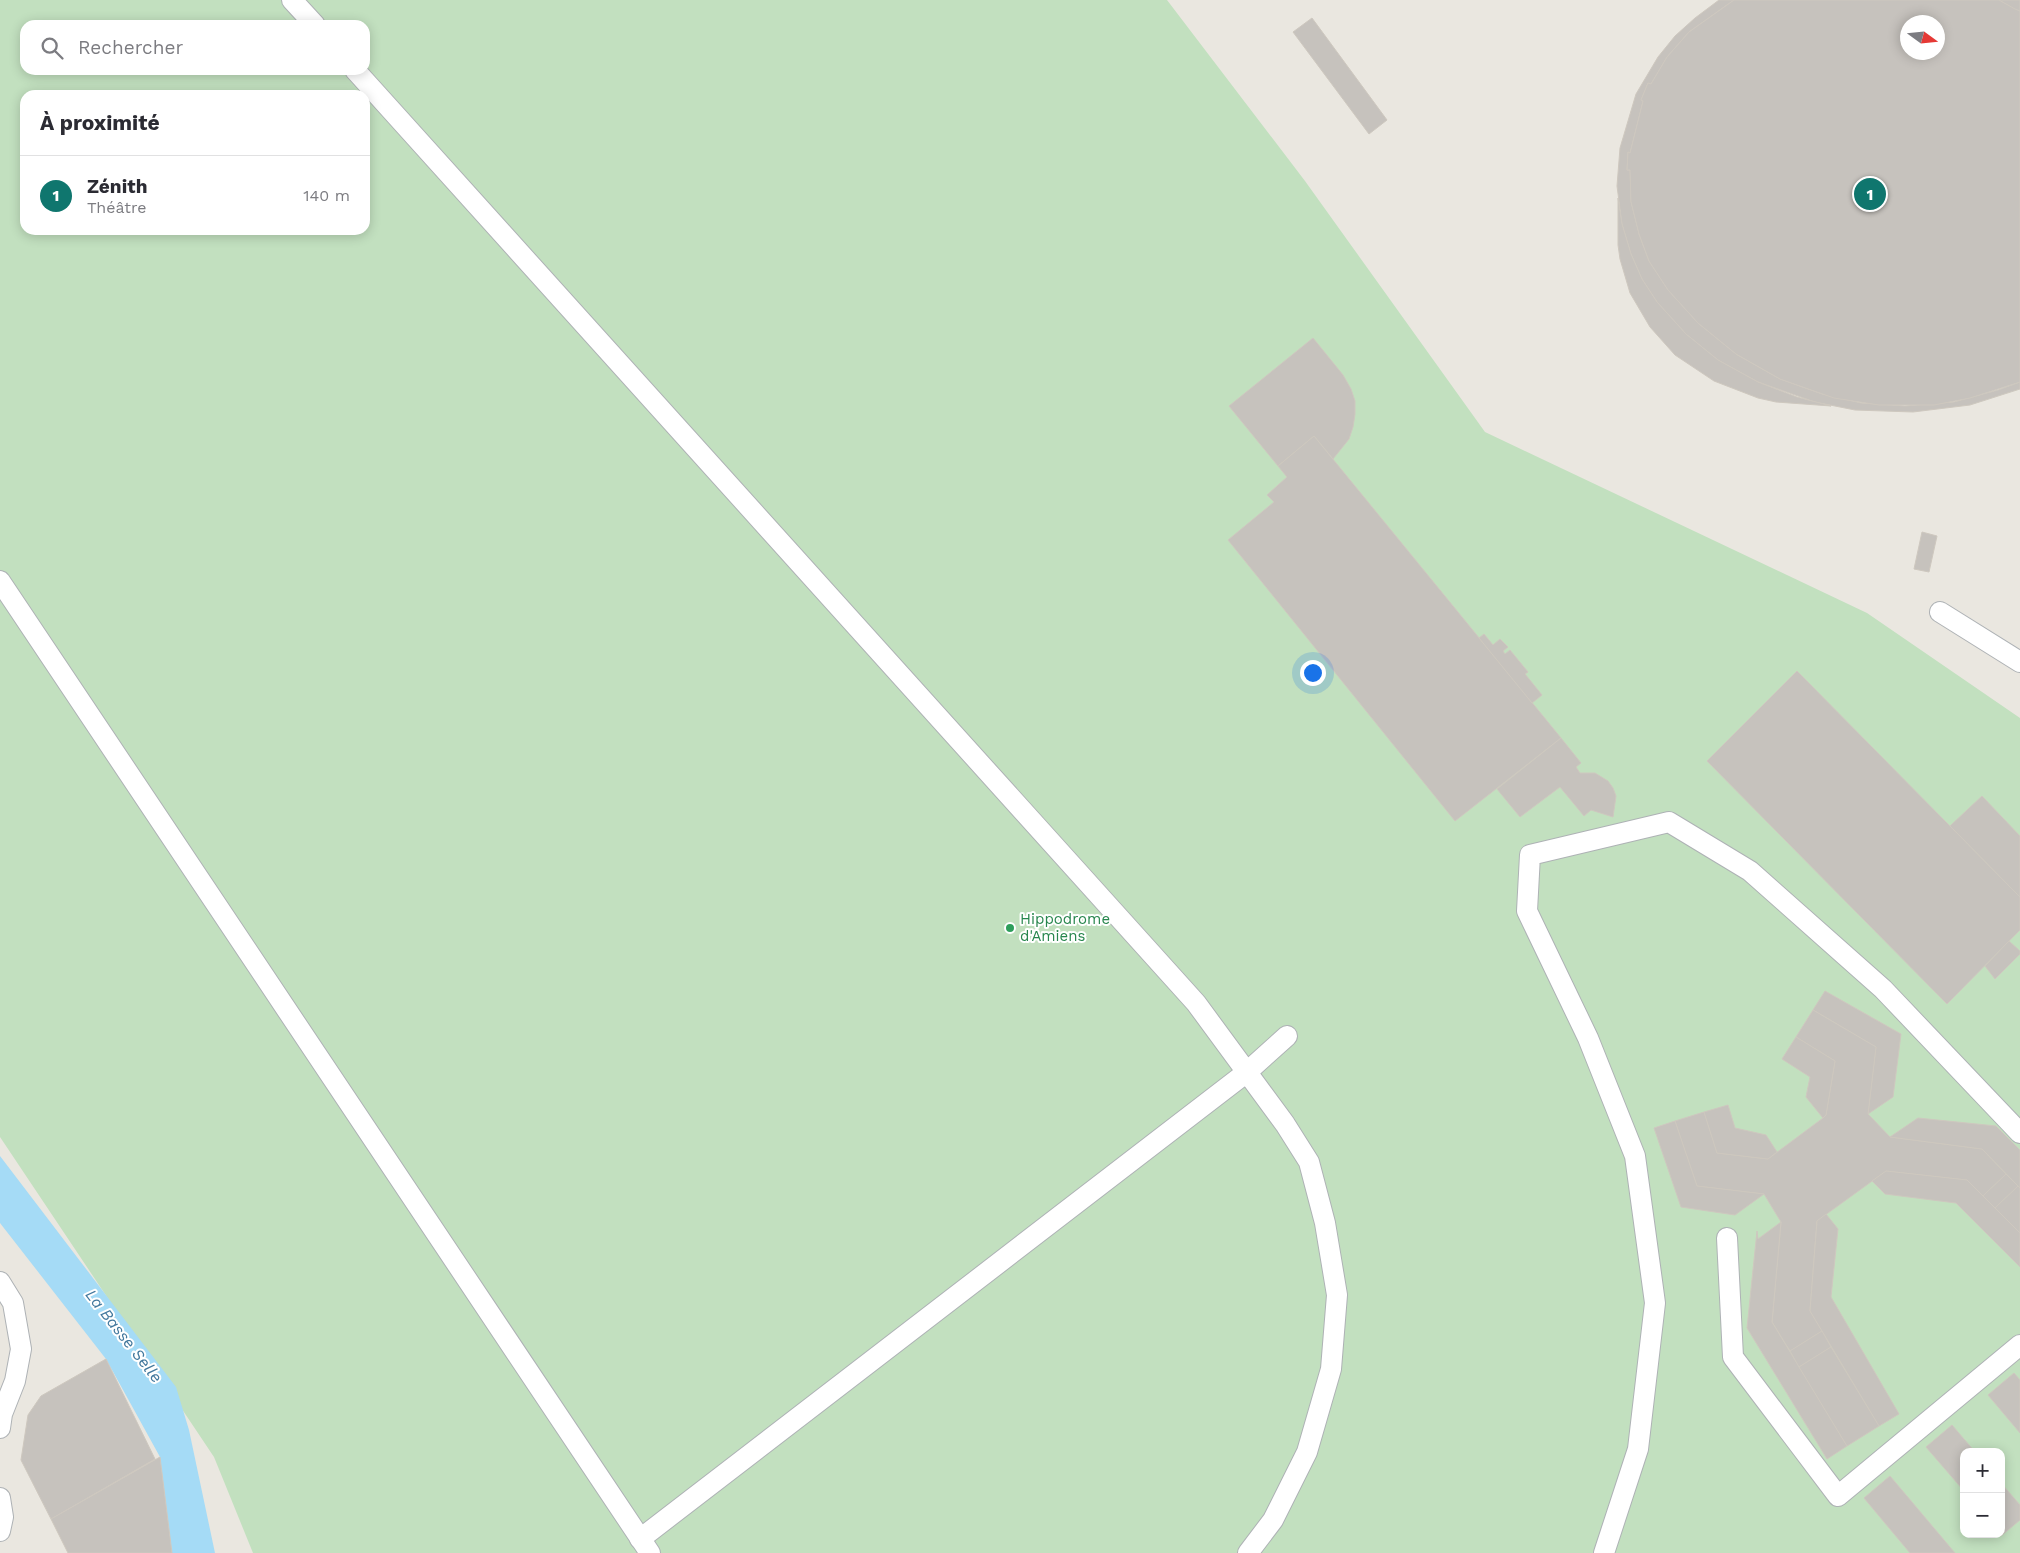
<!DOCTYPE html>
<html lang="fr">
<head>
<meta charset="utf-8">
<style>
	body { margin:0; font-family:"Work Sans",sans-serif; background:#f7f7f7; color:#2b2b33 }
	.controls { position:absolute; right:15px; bottom:15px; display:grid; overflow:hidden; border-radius:10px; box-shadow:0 2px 12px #0003 }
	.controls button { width:45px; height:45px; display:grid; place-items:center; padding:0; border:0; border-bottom:1px solid #e1e1e2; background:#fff; color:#2b2b33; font:25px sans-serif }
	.compass { position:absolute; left:1900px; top:15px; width:45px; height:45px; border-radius:50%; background:#fff; box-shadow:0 2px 12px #0003; rotate:105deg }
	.you { position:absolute; left:1312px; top:672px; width:18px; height:18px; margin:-12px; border:4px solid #fff; border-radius:50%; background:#1a73e8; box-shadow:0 0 0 8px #1a73e833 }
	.badge { display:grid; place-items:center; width:32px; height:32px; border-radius:50%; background:#0f766e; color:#fff; font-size:16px; font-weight:700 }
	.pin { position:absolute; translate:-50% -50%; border:2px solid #fff; box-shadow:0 1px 5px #0006 }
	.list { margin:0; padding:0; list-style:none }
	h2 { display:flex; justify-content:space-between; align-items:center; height:65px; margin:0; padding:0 20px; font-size:21px }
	h2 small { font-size:16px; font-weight:400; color:#7c7c81 }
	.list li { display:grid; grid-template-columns:32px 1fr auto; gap:15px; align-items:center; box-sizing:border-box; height:80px; padding:0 20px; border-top:1px solid #e1e1e2 }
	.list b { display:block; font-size:19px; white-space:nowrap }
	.list p { margin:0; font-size:16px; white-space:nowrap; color:#7c7c81 }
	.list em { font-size:16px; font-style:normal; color:#7c7c81 }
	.icon { flex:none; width:28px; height:28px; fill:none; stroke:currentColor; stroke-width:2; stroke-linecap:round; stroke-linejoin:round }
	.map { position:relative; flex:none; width:2020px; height:1553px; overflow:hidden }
	.search { position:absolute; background:#fff; box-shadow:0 2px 12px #0003; left:20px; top:20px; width:350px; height:55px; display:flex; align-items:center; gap:12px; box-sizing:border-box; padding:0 18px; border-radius:15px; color:#7c7c81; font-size:19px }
	.panel { position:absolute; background:#fff; box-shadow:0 2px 12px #0003; left:20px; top:90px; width:350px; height:145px; border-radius:15px }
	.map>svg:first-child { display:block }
	.green { fill:#c2e0bf; fill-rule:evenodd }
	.water { fill:#a5dbf6 }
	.building { fill:#c6c2bd; stroke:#cec8bf; fill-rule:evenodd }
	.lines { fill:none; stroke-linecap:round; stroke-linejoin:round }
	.service-casing { stroke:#aeb2b5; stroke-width:22 }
	.service { stroke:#fff; stroke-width:20 }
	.leisure-dot { fill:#2e9e5b; stroke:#fff; stroke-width:2 }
	.labels { text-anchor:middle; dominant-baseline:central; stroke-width:4; stroke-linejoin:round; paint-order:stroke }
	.leisure-label { font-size:15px; fill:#27864d; stroke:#fff; text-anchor:start }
	.water-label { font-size:16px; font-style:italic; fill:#42789d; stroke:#fff }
</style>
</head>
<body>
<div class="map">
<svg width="2020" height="1553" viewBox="0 0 2020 1553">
	<rect width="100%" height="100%" fill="#eae7e0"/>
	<path class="green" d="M0,0H1167L1305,181L1485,432L1867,613L2020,718V1553H253L214,1457L0,1137ZM25,25H365V70H25ZM25,95H365V230H25ZM1964,1452H2001V1534H1964Z"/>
	<path class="water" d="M0,1156L176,1387L189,1430L215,1553H172L160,1457L106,1359L0,1223Z"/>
	<g class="building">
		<path d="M1719,0H1734L1689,32L1667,57L1651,84L1648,83L1641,100L1643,101L1630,153L1628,152L1627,170H1630L1631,202L1639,234L1649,261L1668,290L1698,323L1736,354L1780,379L1822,394L1861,403L1905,406L1954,402L1998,390L2020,382V389L1970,405L1913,412L1855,410L1815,402L1758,382L1718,360L1686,334L1657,302L1642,279L1631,254L1622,224L1617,186L1620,148L1636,94L1658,57L1675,36L1695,18Z"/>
		<path d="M1734,0H1999L2020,11V382L1970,398L1934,405H1879L1834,398L1780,379L1736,354L1698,323L1668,290L1649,261L1639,234L1631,202L1630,170H1627L1628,152L1630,153L1643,101L1641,100L1648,83L1651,84L1667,57L1689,32ZM1908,22H1938V52H1908Z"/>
		<path d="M1999,0H2020V11L2015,9Z"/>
		<path d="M1312,18L1387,120L1369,134L1293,32Z"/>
		<path d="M1618,198L1622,224L1631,254L1642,279L1657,302L1686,334L1718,360L1758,382L1797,397L1831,406L1776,402L1758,398L1714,381L1675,355L1650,327L1630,293L1620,259L1618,245Z"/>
		<path d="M1313,338L1343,375L1351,389L1355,401V414L1353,427L1349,439L1333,459L1314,436L1278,466L1229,406Z"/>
		<path d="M1314,436L1561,738L1455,821L1228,540L1274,502L1267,495L1287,477L1278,466Z"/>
		<path d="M1922,532L1937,536L1929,572L1914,569Z"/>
		<path d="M1484,634L1493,645L1500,639L1508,647L1503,651L1505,654L1510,650L1528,672L1525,674L1542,695L1532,703L1479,638Z"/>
		<path d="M1797,671L2020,897V930L1947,1004L1707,761Z"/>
		<path d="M1561,738L1581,763L1576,767L1580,773H1595L1608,781L1613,788L1616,796L1613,817L1591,810L1584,816L1560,787L1520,817L1497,789Z"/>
		<path d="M1982,796L2020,836V897L1950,826Z"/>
		<path d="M2009,941L2020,951V954L1995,979L1985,966Z"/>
		<path d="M1825,991L1901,1034L1893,1097L1868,1114L1876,1047L1813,1010Z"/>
		<path d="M1813,1010L1876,1047L1868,1114L1890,1137L1982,1149L2006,1174L1983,1196L1967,1180L1886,1171L1817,1221L1810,1311L1822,1331L1790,1351L1772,1322L1781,1222L1764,1194L1697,1186L1675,1121L1704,1112L1717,1153L1768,1159L1823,1118L1826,1115L1835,1061L1796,1037Z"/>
		<path d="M1796,1037L1835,1061L1826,1115L1823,1118L1806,1097L1810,1077L1782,1059Z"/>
		<path d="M1728,1105L1735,1128L1766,1135L1777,1152L1768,1159L1717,1153L1704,1112Z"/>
		<path d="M1918,1118L1996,1126L2020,1150V1188L1982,1149L1890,1137Z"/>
		<path d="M1675,1121L1697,1186L1764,1194L1735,1215L1681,1207L1654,1128Z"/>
		<path d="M1886,1171L1967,1180L2020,1233V1267L1956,1203L1885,1194L1872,1181Z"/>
		<path d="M2006,1174L2018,1186L1995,1208L1983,1196Z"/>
		<path d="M2018,1186L2020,1188V1233L1995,1208Z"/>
		<path d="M1826,1214L1838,1229L1831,1297L1899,1414L1879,1426L1810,1311L1817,1221Z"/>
		<path d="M1781,1222L1772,1322L1847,1446L1827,1459L1747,1328L1757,1231L1758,1239Z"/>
		<path d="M1822,1331L1831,1347L1799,1367L1790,1351Z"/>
		<path d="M1831,1347L1879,1426L1847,1446L1799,1367Z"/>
		<path d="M106,1359L155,1459L51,1519L21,1460L28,1415L41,1396Z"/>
		<path d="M2014,1373L2020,1380V1433L1988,1395Z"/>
		<path d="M1952,1425L1975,1452H1964V1491L1926,1447Z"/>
		<path d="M160,1457L172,1553H68L51,1519Z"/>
		<path d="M1890,1476L1955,1553H1910L1864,1498Z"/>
		<path d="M2001,1483L2020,1505V1520L2001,1536L2000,1534Z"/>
	</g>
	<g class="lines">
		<defs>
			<g id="service">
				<path d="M292,0L315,25"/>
				<path d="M355,70L1196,1003L1285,1124L1309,1162L1325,1223L1337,1295L1331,1369L1307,1452L1273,1520L1248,1553"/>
				<path d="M0,581L650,1553"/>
				<path d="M1940,612L2020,662"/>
				<path d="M1727,1238L1733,1357L1838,1496L2020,1345"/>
				<path d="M0,1282L13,1303L21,1349L15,1381L2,1414L0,1428"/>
				<path d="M0,1498L3,1517L0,1531"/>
				<path d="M640,1539L1247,1072L1287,1036"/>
				<path d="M1604,1553L1638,1449L1655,1303L1635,1156L1588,1038L1527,911L1530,855L1669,822L1750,871L1883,989L2020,1133"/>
			</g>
		</defs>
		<use href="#service" class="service-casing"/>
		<use href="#service" class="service"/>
	</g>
	<circle class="leisure-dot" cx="1010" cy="928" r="5"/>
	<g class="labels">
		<g class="leisure-label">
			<text x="1020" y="919">Hippodrome<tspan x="1020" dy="17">d'Amiens</tspan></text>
		</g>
		<g class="water-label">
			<text transform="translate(124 1336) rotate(52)">La Basse Selle</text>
		</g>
	</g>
</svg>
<div class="controls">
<button>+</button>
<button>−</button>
</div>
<svg class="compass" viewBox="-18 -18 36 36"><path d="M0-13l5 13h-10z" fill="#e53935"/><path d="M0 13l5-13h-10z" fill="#7c7c81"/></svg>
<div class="you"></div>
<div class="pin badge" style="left:1870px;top:194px">1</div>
<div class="search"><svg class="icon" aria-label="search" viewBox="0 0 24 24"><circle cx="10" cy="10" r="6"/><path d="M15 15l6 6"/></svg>Rechercher</div>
<section class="panel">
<h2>À proximité<small></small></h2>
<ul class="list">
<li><span class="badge">1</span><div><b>Zénith</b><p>Théâtre</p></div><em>140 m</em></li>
</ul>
</section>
</div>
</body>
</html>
